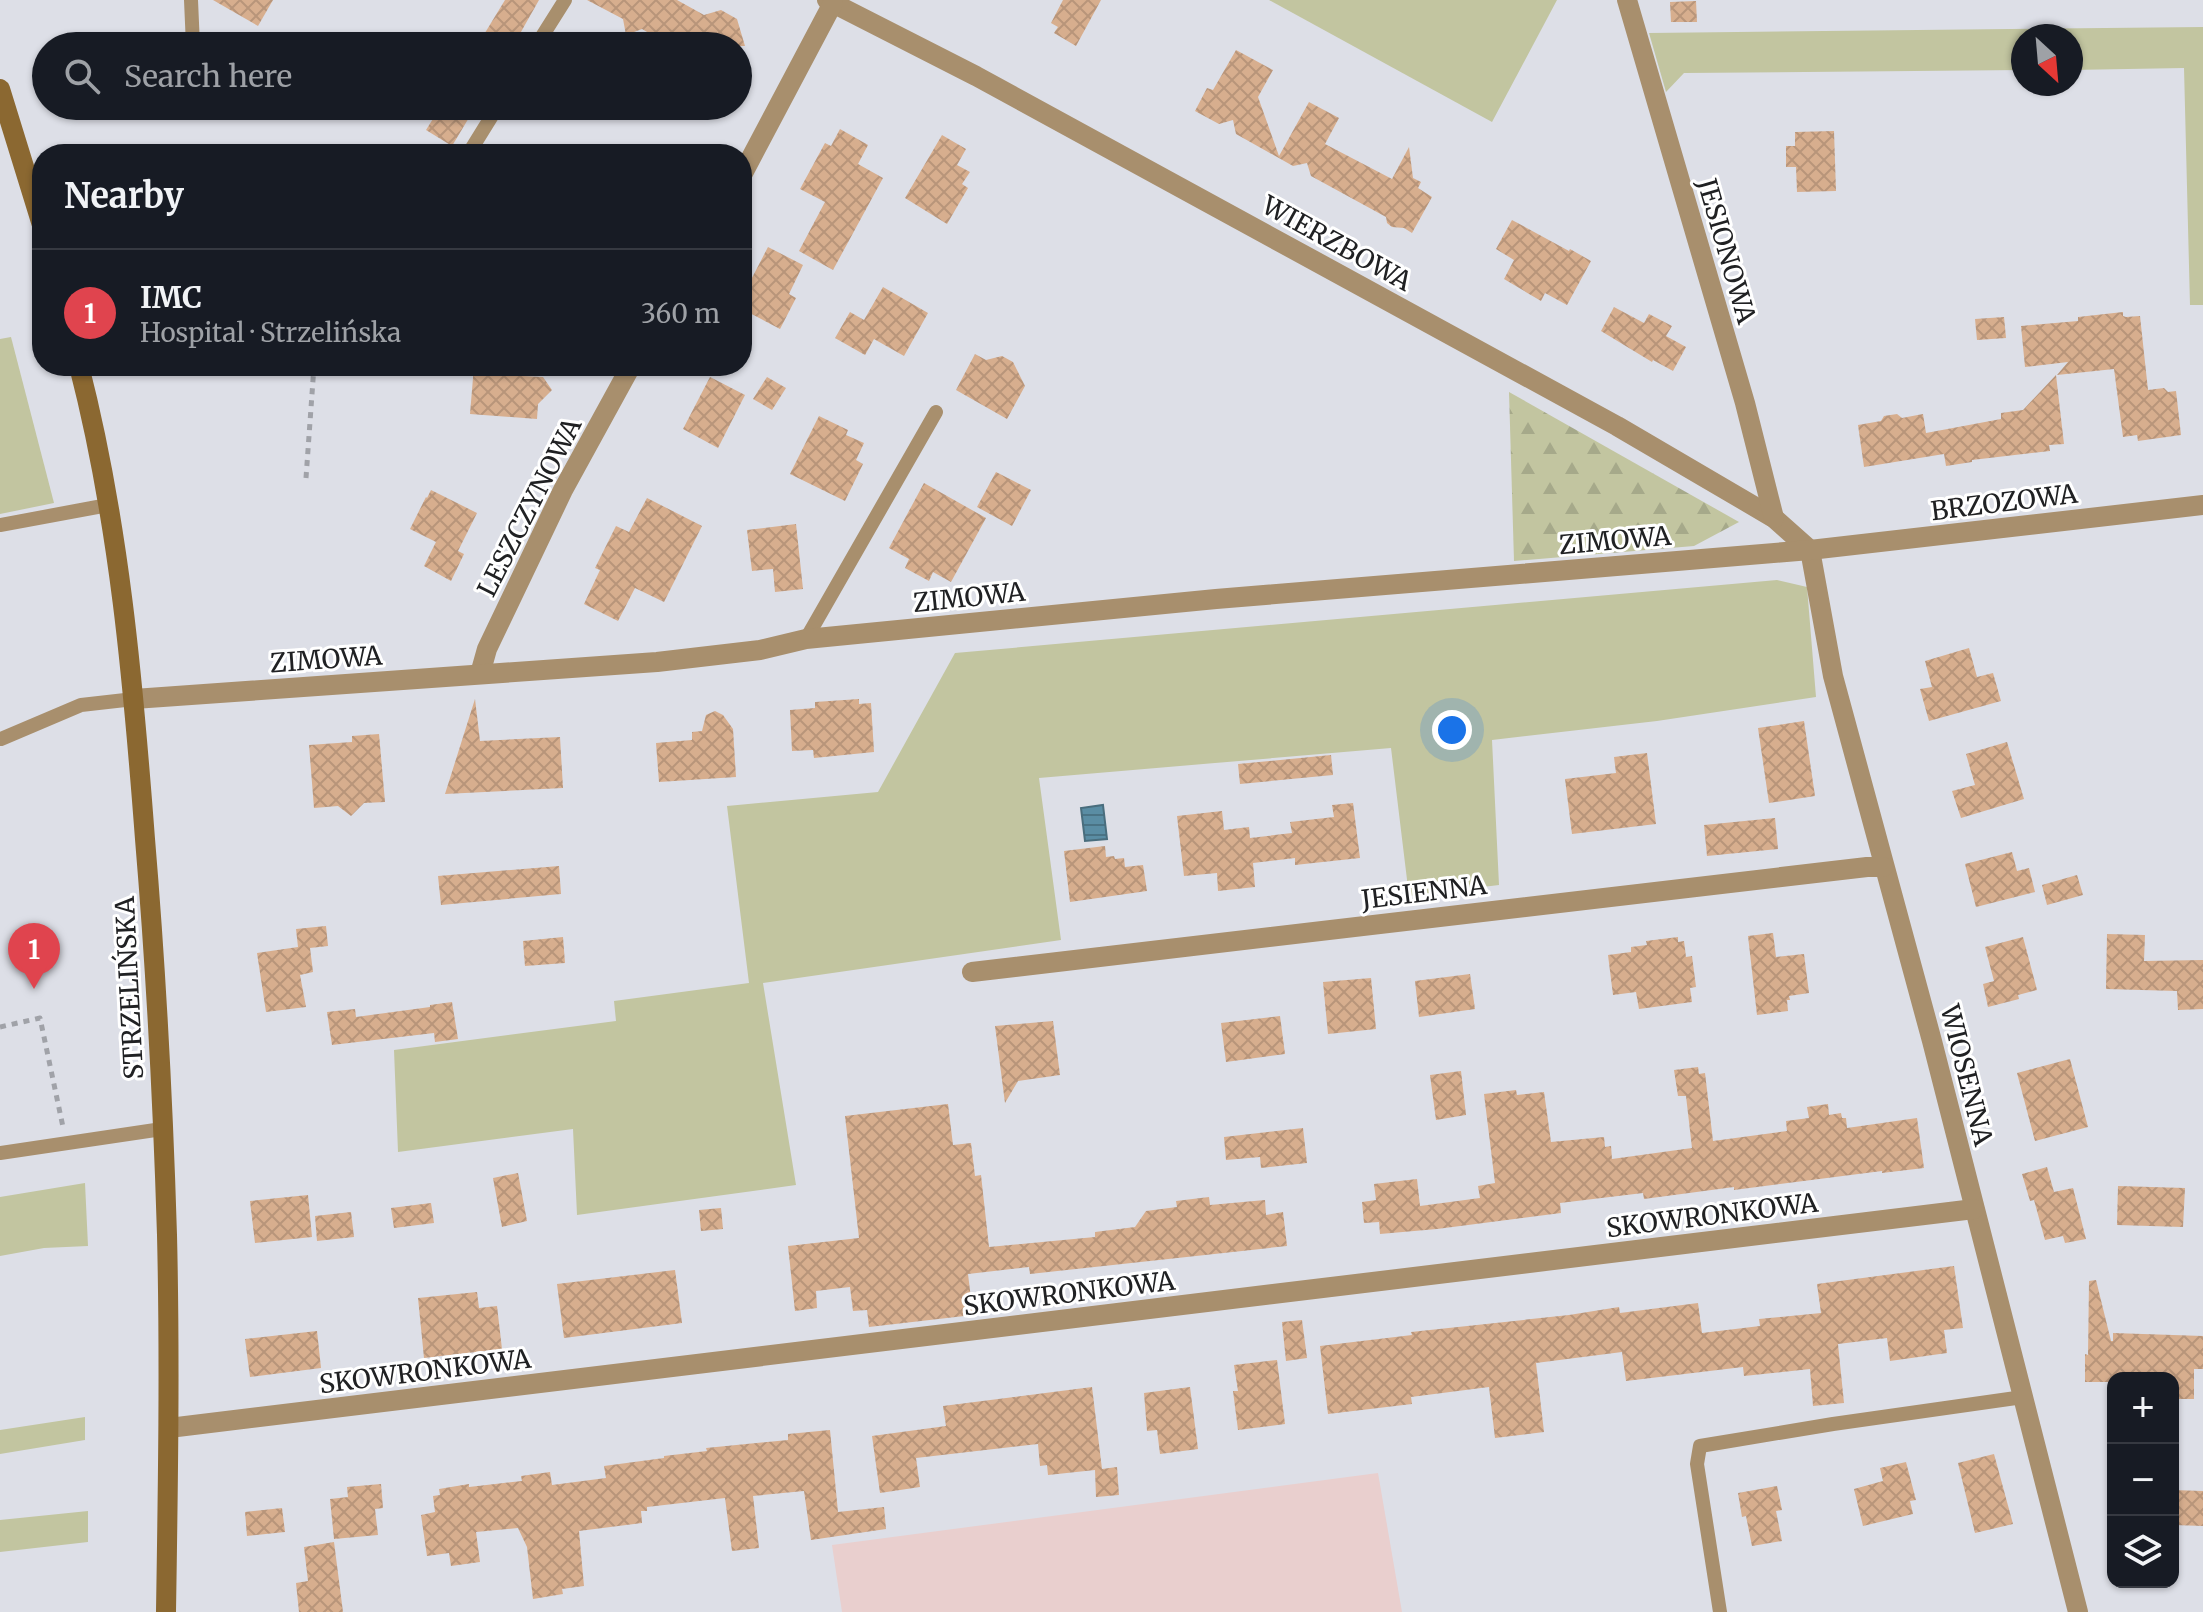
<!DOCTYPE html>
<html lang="en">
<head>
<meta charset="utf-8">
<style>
	body { margin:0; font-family:Merriweather,serif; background:#242831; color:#f1f3f6 }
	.controls { position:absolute; right:24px; bottom:24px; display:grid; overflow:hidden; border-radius:16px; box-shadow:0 2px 6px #0004 }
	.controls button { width:72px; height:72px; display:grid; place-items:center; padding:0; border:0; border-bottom:2px solid #363941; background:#171b24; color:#f1f3f6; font:40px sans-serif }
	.compass { position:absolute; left:2011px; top:24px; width:72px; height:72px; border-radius:50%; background:#171b24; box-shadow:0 2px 6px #0004; rotate:154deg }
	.you { position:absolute; left:1452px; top:730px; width:28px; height:28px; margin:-20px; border:6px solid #fff; border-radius:50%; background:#1a73e8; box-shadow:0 0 0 12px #1a73e833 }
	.badge { display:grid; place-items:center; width:52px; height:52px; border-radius:50%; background:#98b69f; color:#fff; font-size:26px; font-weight:700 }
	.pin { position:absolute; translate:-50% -66px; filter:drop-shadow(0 2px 4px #0008) }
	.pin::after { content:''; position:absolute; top:42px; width:28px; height:24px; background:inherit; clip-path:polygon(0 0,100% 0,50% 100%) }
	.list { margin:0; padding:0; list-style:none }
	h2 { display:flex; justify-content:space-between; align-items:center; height:104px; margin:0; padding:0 32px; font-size:34px }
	h2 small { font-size:26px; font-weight:400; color:#9ea1a6 }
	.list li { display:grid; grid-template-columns:52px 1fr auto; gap:24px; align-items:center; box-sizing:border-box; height:128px; padding:0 32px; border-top:2px solid #363941 }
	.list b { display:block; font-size:30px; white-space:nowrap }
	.list p { margin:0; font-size:26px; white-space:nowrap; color:#9ea1a6 }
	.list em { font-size:26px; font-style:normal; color:#9ea1a6 }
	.icon { flex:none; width:44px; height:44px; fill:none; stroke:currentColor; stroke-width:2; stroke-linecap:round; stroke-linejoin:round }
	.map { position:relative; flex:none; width:2203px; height:1612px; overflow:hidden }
	.search { position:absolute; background:#171b24; box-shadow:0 2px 6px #0004; left:32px; top:32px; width:720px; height:88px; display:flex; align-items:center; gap:20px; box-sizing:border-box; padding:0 28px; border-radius:44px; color:#9ea1a6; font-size:30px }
	.panel { position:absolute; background:#171b24; box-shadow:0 2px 6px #0004; left:32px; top:144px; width:720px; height:232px; border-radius:32px }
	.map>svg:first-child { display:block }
	.education { fill:#e9cfce }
	.green { fill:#c2c5a0 }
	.forest { fill:url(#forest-firs) }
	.water { fill:url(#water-rules); stroke:#496d7d; stroke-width:2 }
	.building { fill:url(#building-cross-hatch) }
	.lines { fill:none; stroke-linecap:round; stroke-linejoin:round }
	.path { stroke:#a0a2a8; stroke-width:5; stroke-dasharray:6 6; stroke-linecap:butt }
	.service { stroke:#a88f6d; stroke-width:14 }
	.minor { stroke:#a88f6d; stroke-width:20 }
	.secondary { stroke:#8b6831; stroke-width:20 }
	.labels { text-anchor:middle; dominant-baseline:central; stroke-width:6; stroke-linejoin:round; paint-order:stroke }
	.street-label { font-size:26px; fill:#202123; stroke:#fff }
</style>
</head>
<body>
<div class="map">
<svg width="2203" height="1612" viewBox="0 0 2203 1612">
	<defs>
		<pattern id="forest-firs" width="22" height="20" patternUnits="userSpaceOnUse" patternTransform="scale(2)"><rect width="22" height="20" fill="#c2c5a0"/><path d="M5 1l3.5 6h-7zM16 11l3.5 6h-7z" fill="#a6a98a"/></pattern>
		<pattern id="water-rules" width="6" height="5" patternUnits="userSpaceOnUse" patternTransform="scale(2)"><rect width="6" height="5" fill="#5a8da4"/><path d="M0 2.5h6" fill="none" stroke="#4a7385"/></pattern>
		<pattern id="building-cross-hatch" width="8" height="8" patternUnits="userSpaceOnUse" patternTransform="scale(2)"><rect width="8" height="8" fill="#d7ae8e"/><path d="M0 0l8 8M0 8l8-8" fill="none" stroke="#b8957a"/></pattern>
	</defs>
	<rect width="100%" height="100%" fill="#dddfe7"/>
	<path class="education" d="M1378,1473L1402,1612H842L832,1545Z"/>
	<g class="green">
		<path d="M1269,0H1557L1492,122Z"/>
		<path d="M2203,27V305H2190L2184,68L2071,70V36H2023V70L1684,73L1666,92L1649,33Z"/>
		<path d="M11,337L54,503L0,514V339Z"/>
		<path d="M1777,580L1807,587L1816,697L1657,721L1492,740L1499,885L1409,896L1391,748L1039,778L1061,940L763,983L796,1185L577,1215L573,1129L398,1152L394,1050L616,1021L614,1001L749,983L727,806L878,792L955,653Z"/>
		<path d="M85,1183L88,1246L44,1248L0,1256V1197Z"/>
		<path d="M85,1417V1440L0,1454V1430Z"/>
		<path d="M88,1511V1542L0,1552V1520Z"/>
	</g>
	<path class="forest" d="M1509,392L1739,522L1694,546L1514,561Z"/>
	<path class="water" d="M1103,805L1107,839L1085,841L1081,808Z"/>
	<g class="building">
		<path d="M213,0H273L258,26Z"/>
		<path d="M505,0H539L513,46H477Z"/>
		<path d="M587,0H677L704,15L721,10L737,19L745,46H671L642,29L626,35L623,19Z"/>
		<path d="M1063,0H1101L1076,46L1054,33L1058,27L1051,23Z"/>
		<path d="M1696,1L1697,22H1671L1670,2Z"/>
		<path d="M1236,50L1273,70L1258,97L1279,156L1309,102L1339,118L1325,144L1392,179L1409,147L1413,178L1421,182L1418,188L1432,197L1412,233L1404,228L1392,227L1387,223L1386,217L1311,176L1307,163L1293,166L1236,134L1233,120L1219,124L1195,111L1207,88L1213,90Z"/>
		<path d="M441,106H476L452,146L426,130Z"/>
		<path d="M840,129L868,145L858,164L883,178L833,270L799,251L825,202L800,189L825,143L831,146Z"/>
		<path d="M1834,131L1836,191L1797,192L1796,167H1786V146H1795V132Z"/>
		<path d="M942,135L966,149L957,165L970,172L962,184L968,188L947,224L905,198Z"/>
		<path d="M1512,220L1569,251L1570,249L1591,261L1567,305L1545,293L1541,301L1504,279L1514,260L1496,249Z"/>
		<path d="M768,247L803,265L789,294L796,298L780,329L742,309V297Z"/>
		<path d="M883,287L928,313L904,356L874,339L865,355L835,338L850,312L864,320Z"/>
		<path d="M1614,307L1644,323L1649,314L1672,326L1666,336L1686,347L1673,371L1653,360L1652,362L1601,331Z"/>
		<path d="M2123,312V316L2126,317L2140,316L2148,390L2164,388L2168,392L2176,391L2181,435L2138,441L2137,435L2123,437L2114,369L2057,375L2068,362L2025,367L2021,326L2078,321V317Z"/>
		<path d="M2004,317L2006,338L1977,340L1975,319Z"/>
		<path d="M975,354L986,360L1002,356L1013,362L1025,386L1007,419L956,390Z"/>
		<path d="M474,366H502V375L543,377L552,390L538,404L537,419L470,414Z"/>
		<path d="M2056,375L2064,444L2049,445L2050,451L1972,460V462L1946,466L1944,454L1864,467L1858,425L1881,421L1884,416L1897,414L1902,418L1923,414L1926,433L2001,419V413L2023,410Z"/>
		<path d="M710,377L745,395L718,448L683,429Z"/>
		<path d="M767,377L786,388L772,410L753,399Z"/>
		<path d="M819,416L848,430L846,435L864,443L856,460L863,464L845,501L790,474Z"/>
		<path d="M996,472L1031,490L1012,526L977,507Z"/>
		<path d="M924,483L986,518L951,582L933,572L929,581L905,568L909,559L889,548Z"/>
		<path d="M431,490L477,513L458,551L464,554L451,581L424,566L436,542L410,529L426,497L427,498Z"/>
		<path d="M647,498L702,526L664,602L635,588L618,621L584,604L600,570L595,568L616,526L629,532Z"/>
		<path d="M796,524L803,589L775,592L773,569L752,571L747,530Z"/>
		<path d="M1969,648L1977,677L1993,673L2001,701L1929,721L1920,689L1932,687L1925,661Z"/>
		<path d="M475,699L480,741L560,737L563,788L445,794Z"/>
		<path d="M859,699V704L871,703L874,752L814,758L813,750L792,751L790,710L815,708V702Z"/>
		<path d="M715,711L723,715L733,729L736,777L659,782L656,743L692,740V732L702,731L706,715Z"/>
		<path d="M1804,721L1815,796L1769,803L1758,728Z"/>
		<path d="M379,734L385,802L364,803L351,816L338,806L314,808L309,745L352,742V736Z"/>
		<path d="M2007,742L2024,799L1961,818L1952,791L1975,785L1966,754Z"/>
		<path d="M1647,753L1656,824L1572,834L1565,779L1616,773L1614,757Z"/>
		<path d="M1331,755L1333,775L1240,784L1238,764Z"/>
		<path d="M1353,803L1360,858L1295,865V858L1253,863L1255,887L1218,891L1217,873L1184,876L1177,816L1222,811L1224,830L1249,827L1250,838L1292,833L1290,822L1334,817L1332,805Z"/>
		<path d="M1775,818L1778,849L1707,856L1704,825Z"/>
		<path d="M1105,846L1106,857L1114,856L1115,859L1124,858L1125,867L1143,865L1147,891L1070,902L1064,851Z"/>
		<path d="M2012,852L2017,871L2029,868L2035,892L1976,907L1965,864Z"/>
		<path d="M559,866L561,894L441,905L438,876Z"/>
		<path d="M2077,875L2083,895L2047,905L2042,885Z"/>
		<path d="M326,926L328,946L310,948L313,972L300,975L306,1007L266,1012L257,953L298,947L296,929Z"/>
		<path d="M1773,933L1776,957L1804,954L1809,993L1789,996L1790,1000H1787L1788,1011L1757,1015L1748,936Z"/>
		<path d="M2107,934L2145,935L2144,961L2203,960V1009L2178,1010L2177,991L2106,989Z"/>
		<path d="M563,937L565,963L525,966L523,941Z"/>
		<path d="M1678,937V942L1684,941L1686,957L1692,956L1696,987L1690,988L1692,1002L1639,1009L1636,992L1613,995L1608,955L1631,952V947L1647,945L1646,941Z"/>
		<path d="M2023,937L2037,990L2018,995L2019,999L1988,1007L1983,984L1994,981L1985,947Z"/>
		<path d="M1470,974L1475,1009L1419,1017L1415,981Z"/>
		<path d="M1371,978L1376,1029L1328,1034L1323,982Z"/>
		<path d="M452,1002L458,1039L435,1042L434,1033L332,1045L327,1012L355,1009L356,1017L430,1007V1005Z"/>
		<path d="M1280,1016L1285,1054L1226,1062L1221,1023Z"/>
		<path d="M1053,1021L1060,1075L1018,1081L1005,1103L995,1026Z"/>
		<path d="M2070,1059L2088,1127L2035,1141L2017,1073Z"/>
		<path d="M1698,1067L1699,1074L1705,1073L1713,1141L1787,1131L1786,1121L1809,1118L1807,1107L1828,1104L1829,1115L1841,1113L1842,1118H1846L1847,1128L1917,1118L1924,1168L1882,1173V1171L1734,1190V1187L1644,1199L1643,1193L1560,1203L1561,1213L1437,1229L1380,1234L1379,1222L1364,1223L1362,1202L1376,1200L1374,1184L1417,1179L1420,1206L1480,1198L1478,1186L1495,1183L1484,1094L1516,1090L1517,1095L1544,1092L1551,1142L1604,1137L1605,1147L1611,1146L1612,1159L1692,1148L1686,1096H1678L1674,1070Z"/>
		<path d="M1461,1071L1466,1115L1436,1120L1430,1075Z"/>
		<path d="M948,1104L953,1145L971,1143L975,1176L981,1175L989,1247L1095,1237V1232L1135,1227L1146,1211L1177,1207L1176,1201L1209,1197L1210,1205L1265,1200L1266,1215L1283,1212L1287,1246L1030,1274L1029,1267L968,1274L973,1315L869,1327L867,1310L853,1311L850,1287L816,1291L817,1308L795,1311L788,1246L859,1238L845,1116Z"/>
		<path d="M1303,1128L1307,1163L1261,1168L1260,1157L1226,1160L1224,1137Z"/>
		<path d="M2047,1167L2054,1192L2073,1188L2086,1239L2065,1243L2063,1236L2045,1240L2034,1200L2030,1201L2022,1174Z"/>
		<path d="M518,1173L527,1221L502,1227L493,1178Z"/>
		<path d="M2118,1186L2185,1188L2183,1227L2117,1225Z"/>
		<path d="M308,1195L312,1237L255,1243L250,1201Z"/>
		<path d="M431,1203L434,1223L394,1228L391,1208Z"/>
		<path d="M721,1208L723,1229L701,1231L699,1210Z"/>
		<path d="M351,1212L354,1237L317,1241L315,1216Z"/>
		<path d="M1954,1266L1963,1328L1944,1330L1947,1353L1890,1361L1887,1338L1838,1344L1844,1403L1813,1406L1810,1369L1744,1376L1743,1367L1626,1381L1622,1352L1536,1363L1544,1432L1495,1438L1489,1387L1411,1397L1412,1404L1328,1414L1320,1346L1412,1335L1411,1332L1569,1315L1619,1307L1620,1313L1698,1303L1702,1333L1760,1326L1759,1319L1821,1313L1817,1284Z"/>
		<path d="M675,1270L682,1323L564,1338L557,1284Z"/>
		<path d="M2096,1280L2111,1341H2113V1333L2203,1336V1369H2194V1399H2173V1378H2113V1382H2085V1354L2088,1355L2089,1281Z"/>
		<path d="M477,1292L479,1308L497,1306L502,1349L424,1358L418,1298Z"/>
		<path d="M1302,1320L1307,1358L1286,1361L1282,1322Z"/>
		<path d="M317,1331L321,1368L250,1377L245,1339Z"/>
		<path d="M1277,1360L1285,1424L1238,1430L1233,1391H1238L1234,1365Z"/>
		<path d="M1092,1387L1102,1469L1117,1467L1119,1495L1096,1497L1095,1470L1048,1475L1047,1465L1040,1466L1038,1444L916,1458L920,1487L880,1493L872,1436L946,1426L943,1406Z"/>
		<path d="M1190,1387L1198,1449L1160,1454L1157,1430L1147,1431L1144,1393Z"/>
		<path d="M830,1430L838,1512L884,1507L886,1529L811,1540L804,1491L753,1496L759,1548L732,1551L725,1498L647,1507V1511H641L642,1523L579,1531L584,1586L562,1589L563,1594L533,1599L527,1547L518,1528L476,1532L480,1562L451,1566L449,1553L427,1556L421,1515L435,1512L433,1496L440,1495L439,1489L469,1484V1487L522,1481L521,1476L550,1472L552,1485L606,1478L604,1466L664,1458V1456L707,1451L706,1448L788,1440V1434Z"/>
		<path d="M1994,1454L2013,1524L1975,1533L1958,1463Z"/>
		<path d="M1906,1462L1916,1500L1910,1501L1913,1514L1863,1526L1854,1489L1883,1481L1880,1468Z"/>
		<path d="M381,1484L383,1508L375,1509L378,1535L334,1539L330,1499L348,1497L347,1487Z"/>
		<path d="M1777,1486L1782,1510L1776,1511L1782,1541L1752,1546L1746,1516L1742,1517L1738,1493Z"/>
		<path d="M2173,1490L2203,1491V1526L2173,1525Z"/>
		<path d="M282,1508L285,1532L247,1536L245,1512Z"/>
		<path d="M334,1542L343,1612H299L296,1583L308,1581L304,1547Z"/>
	</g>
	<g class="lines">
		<g class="path">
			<path d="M306,478L314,366"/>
			<path d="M0,1027L40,1018L63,1127"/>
		</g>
		<g class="service">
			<path d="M191,0L193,46"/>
			<path d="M536,46L565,0"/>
			<path d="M194,106L195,109"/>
			<path d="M472,148L498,106"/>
			<path d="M0,525L108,505"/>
			<path d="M806,639L936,412"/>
			<path d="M1,739L81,705L134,699"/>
			<path d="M0,1153L162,1129"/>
			<path d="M1720,1612L1697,1464L1700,1446L1833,1424L2023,1397"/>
		</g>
		<g class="minor">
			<path d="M827,0L976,76L1617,426L1774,518L1810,550"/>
			<path d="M1627,0L1745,403L1774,518"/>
			<path d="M742,175L833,3"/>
			<path d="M1810,550L1833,676L1932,1041L2078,1612"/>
			<path d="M480,674L487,649L563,490L631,366"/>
			<path d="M134,699L657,662L760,650L806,639L1216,599L1810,550L2203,505"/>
			<path d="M972,972L1867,867H1883"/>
			<path d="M169,1428L1974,1209"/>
		</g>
		<g class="secondary">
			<path d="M0,89L42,225"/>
			<path d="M79,366C119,521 133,680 145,839C156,970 163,1103 167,1235C170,1360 168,1486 166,1612"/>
		</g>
	</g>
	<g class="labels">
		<g class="street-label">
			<text transform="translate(1337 243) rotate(29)">WIERZBOWA</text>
			<text transform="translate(1727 251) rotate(74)">JESIONOWA</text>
			<text transform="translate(2004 502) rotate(-7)">BRZOZOWA</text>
			<text transform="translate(529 507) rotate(-63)">LESZCZYNOWA</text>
			<text transform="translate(1615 540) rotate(-5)">ZIMOWA</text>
			<text transform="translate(969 597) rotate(-6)">ZIMOWA</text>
			<text transform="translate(326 659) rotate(-4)">ZIMOWA</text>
			<text transform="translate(1424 892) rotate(-7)">JESIENNA</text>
			<text transform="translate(129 988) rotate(-93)">STRZELIŃSKA</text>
			<text transform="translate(1967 1075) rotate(76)">WIOSENNA</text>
			<text transform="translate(1712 1215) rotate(-7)">SKOWRONKOWA</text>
			<text transform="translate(1069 1293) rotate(-7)">SKOWRONKOWA</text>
			<text transform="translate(425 1371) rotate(-7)">SKOWRONKOWA</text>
		</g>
	</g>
</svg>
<div class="controls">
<button>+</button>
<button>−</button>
<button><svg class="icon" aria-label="layers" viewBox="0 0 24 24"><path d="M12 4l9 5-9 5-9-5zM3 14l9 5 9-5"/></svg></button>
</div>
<svg class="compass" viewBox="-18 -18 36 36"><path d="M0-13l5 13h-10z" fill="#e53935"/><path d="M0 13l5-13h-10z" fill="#9ea1a6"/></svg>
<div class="you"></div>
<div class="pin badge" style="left:34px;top:989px;background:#e0444e">1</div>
<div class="search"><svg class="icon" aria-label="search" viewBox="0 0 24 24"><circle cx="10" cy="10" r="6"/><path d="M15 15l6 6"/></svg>Search here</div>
<section class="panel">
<h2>Nearby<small></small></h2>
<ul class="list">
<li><span class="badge" style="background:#e0444e">1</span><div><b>IMC</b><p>Hospital · Strzelińska</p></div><em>360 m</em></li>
</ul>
</section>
</div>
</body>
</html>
